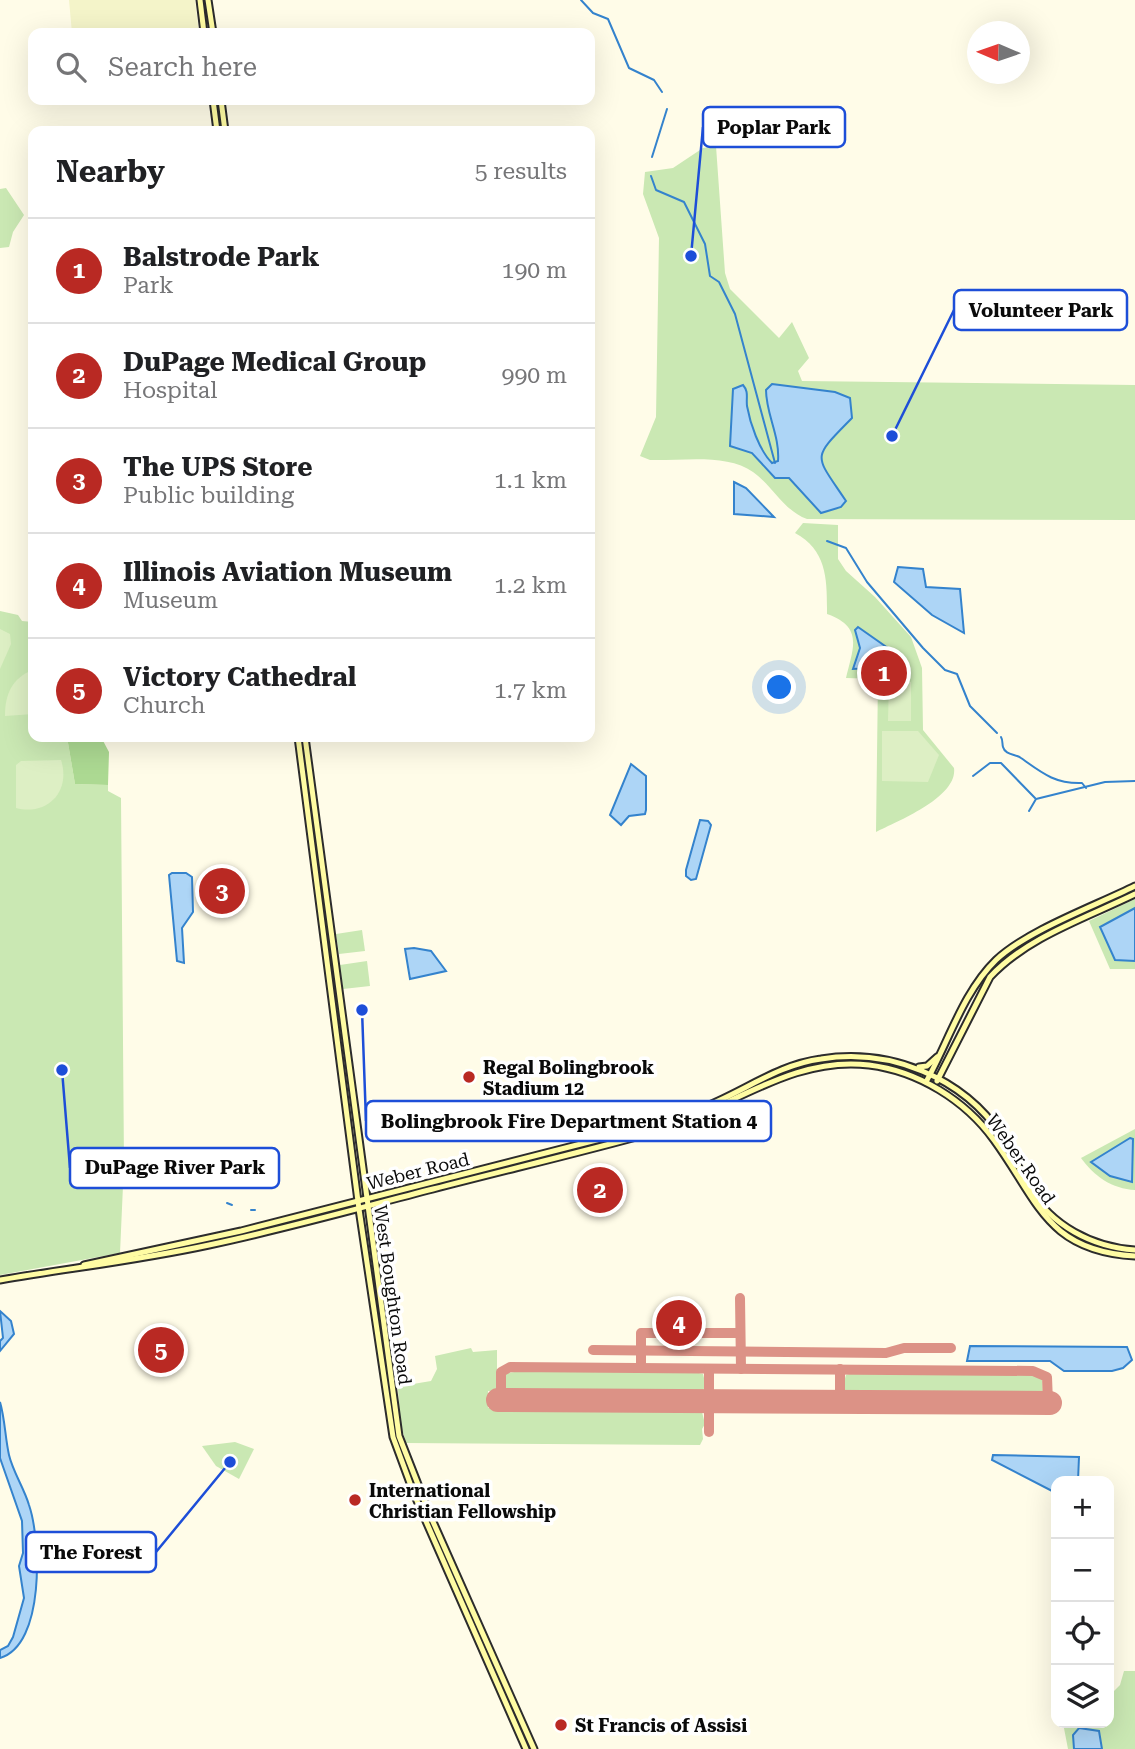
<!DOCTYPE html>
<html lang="en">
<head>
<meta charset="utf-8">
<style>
	body { margin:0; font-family:"Roboto Serif",serif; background:#f2f2f2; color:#202124 }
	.controls { position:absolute; right:21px; bottom:21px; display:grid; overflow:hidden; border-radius:14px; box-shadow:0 7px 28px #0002 }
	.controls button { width:63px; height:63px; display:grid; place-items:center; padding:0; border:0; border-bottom:2px solid #e0e0e0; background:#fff; color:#202124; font:35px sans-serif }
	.compass { position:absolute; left:967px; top:21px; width:63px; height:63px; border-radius:50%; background:#fff; box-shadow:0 7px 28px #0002; rotate:272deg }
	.you { position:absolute; left:780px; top:688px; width:24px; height:24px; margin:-18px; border:5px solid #fff; border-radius:50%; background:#1a73e8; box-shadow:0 0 0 10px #1a73e833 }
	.badge { display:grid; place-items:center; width:46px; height:46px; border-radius:50%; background:#b92923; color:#fff; font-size:23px; font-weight:700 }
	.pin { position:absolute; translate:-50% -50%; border:4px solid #fff; box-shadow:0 2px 7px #0006 }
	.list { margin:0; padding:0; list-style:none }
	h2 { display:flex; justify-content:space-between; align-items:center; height:91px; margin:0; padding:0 28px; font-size:30px }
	h2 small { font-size:23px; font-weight:400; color:#757577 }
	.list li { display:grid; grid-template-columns:46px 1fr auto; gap:21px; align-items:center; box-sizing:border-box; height:105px; padding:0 28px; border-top:2px solid #e0e0e0 }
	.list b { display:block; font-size:26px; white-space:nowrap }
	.list p { margin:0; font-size:23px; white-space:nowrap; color:#757577 }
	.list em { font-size:23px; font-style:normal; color:#757577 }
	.icon { flex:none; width:38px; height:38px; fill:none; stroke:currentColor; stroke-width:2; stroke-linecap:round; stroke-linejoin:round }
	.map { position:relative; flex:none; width:1135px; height:1749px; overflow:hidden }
	.search { position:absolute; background:#fff; box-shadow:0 7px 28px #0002; left:28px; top:28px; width:567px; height:77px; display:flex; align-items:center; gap:18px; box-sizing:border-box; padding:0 24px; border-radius:14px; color:#757577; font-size:26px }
	.panel { position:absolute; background:#fff; box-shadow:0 7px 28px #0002; left:28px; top:126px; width:567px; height:616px; border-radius:14px }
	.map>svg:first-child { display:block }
	.farmland { fill:#f4f4c9 }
	.green { fill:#cae8b3 }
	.forest { fill:#acd992 }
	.pitch { fill:#ddefc4 }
	.water { fill:#add5f6; stroke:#3483cd; stroke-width:2 }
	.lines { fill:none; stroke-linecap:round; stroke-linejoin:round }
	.stream { stroke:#3483cd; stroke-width:2 }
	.taxiway { stroke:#dc9286; stroke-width:10 }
	.runway { stroke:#dc9286; stroke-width:24 }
	.secondary-casing { stroke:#2c2c2c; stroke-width:9 }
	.secondary { stroke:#fffca3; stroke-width:5 }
	.poi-dot { fill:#b92923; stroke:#fff; stroke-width:2.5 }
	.labels { text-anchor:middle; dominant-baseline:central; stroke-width:7; stroke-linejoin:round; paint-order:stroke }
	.poi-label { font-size:18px; font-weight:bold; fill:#0a0a0a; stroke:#fff; text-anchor:start }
	.street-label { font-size:18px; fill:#0a0a0a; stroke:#fff }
	.leader { fill:none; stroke:#1d4ed8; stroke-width:2.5 }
	.callout-dot { fill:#1d4ed8; stroke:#fff; stroke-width:2.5 }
	.callout { fill:#fff; stroke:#1d4ed8; stroke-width:2.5 }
	.callout-label { font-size:19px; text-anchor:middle; font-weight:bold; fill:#0a0a0a }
</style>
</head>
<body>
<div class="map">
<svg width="1135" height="1749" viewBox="0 0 1135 1749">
	<rect width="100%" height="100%" fill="#fffce8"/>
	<path class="farmland" d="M69,0H195L199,33H72Z"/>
	<g class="green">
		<path d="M716,146L725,273L730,289L779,338L792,322L809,358L798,371L802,381L1135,385V520L807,519C784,511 773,486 753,472C727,453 681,461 650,460L640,456L656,417L659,238L643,194L645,172L673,168L703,148Z"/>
		<path d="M6,188L24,215L13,232L9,247L0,248V189Z"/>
		<path d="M803,523L838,525V559L846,571L875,597L911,637L922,668L923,730L954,768C958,797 898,821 876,832L878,679L846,678C853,648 864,627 827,614C827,581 828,551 795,533Z"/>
		<path d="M0,611L18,615L22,621L33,622V737H67L75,784L108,785V791L121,798L124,1163L120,1253L0,1275Z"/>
		<path d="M1135,899V969H1110L1089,921Z"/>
		<path d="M362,930L365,951L339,954L336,934Z"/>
		<path d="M367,961L370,986L343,989L340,965Z"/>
		<path d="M1135,1129V1190C1112,1189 1094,1176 1081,1158Z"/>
		<path d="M471,1348L473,1352L497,1350V1391H488V1408H701L705,1424L702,1429L703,1439L700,1445L406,1443L400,1422L398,1389L401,1386L431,1381L437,1369L435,1356Z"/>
		<path d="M532,1370L695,1372L703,1374L705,1382L703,1394L507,1392L504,1383L506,1373Z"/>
		<path d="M997,1372L1042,1376L1043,1395H845L843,1385L846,1375L853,1373Z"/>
		<path d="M235,1442L254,1449L239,1479L216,1466L202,1446Z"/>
		<path d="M1124,1671H1135V1749H1068L1063,1723H1109V1696L1120,1685Z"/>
	</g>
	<path class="forest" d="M67,737H101L109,752L108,785L75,784Z"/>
	<g class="pitch">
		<path d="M0,629L10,634L11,644L0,669Z"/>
		<path d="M33,670V714L5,716C5,694 12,678 33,670Z"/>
		<path d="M889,682H911V721H888Z"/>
		<path d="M882,731H918L939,755L928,782L882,781Z"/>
		<path d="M61,760C71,791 48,816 16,808V765L21,761Z"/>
	</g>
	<g class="water">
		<path d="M772,384L835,392L850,398L852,418C811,460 814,453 846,501L841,507L821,513L789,478H775L752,453L730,446L733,389L743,385C749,392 746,397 747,406C750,423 759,450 772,463L778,461C780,436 766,414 766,390Z"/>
		<path d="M734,482L746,488L774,517L734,514Z"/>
		<path d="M898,567L923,569L926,587L960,589L964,633L932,615L894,582Z"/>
		<path d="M858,627L902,658L907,666L853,669L860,648L855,630Z"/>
		<path d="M631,764L646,776V810L645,814L629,816L621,825L610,815Z"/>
		<path d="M700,820L708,821L711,825L696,879L691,880L686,876V870Z"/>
		<path d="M172,873H186L192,877L193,912L182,928L184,963L177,961L169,875Z"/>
		<path d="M1135,908V961L1115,960L1100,927Z"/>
		<path d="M414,948L431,951L446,971L410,979L405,949Z"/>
		<path d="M1130,1138L1133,1139L1132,1182L1110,1176L1091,1162Z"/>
		<path d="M0,1311L11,1321L14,1334L0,1351V1341L3,1338Z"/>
		<path d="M970,1346L1127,1347L1132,1360L1123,1368L1112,1371H1064L1050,1361H967Z"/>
		<path d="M0,1402C5,1419 5,1437 9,1455C13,1472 24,1488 29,1505C41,1540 45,1645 0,1658V1650L8,1646L13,1637L24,1598L19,1566L23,1553L22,1521L0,1458Z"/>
		<path d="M993,1455L1079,1457L1078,1481H1056V1493L992,1460Z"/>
		<path d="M1079,1728L1099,1731L1102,1749H1074L1073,1735Z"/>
	</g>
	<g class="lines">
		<g class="stream">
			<path d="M581,0L593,13L608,19L629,68L654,80L662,92"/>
			<path d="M652,157L667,109"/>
			<path d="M651,176L656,190L684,202L705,244L710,276L719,282L735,314L775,463"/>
			<path d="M827,541L846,548L867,582L923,648L945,670L957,674L970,706L997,733"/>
			<path d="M1001,737C1003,740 1002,744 1003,747C1005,755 1016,754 1021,758C1042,773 1055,784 1082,783L1086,788"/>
			<path d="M973,776L990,763H1001L1035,798"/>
			<path d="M1029,811L1036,799L1105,782L1135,781"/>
			<path d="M227,1203L232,1205"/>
			<path d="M251,1210H255"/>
		</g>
		<g class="taxiway">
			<path d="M740,1298L741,1369"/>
			<path d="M593,1350L886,1353L904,1348H951"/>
			<path d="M641,1368V1333H740"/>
			<path d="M840,1369V1402"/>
			<path d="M501,1400V1372L510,1367L1033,1371L1047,1377L1048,1403"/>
			<path d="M709,1432V1369"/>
		</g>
		<path class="runway" d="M498,1400L1050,1403"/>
		<defs>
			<g id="secondary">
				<path d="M200,0L204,33"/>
				<path d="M208,0L213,33"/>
				<path d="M213,100L217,131"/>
				<path d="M221,100L225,131"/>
				<path d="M298,737L359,1209L393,1437L414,1494L526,1749"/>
				<path d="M305,737L399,1436L430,1515L534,1749"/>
				<path d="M919,1067L927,1066L937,1057"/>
				<path d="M937,1081L990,977C1027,937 1086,918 1135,894"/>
				<path d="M926,1082C948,1043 963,992 996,960C1028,930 1095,906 1135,886"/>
				<path d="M84,1265L241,1231L659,1124C679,1117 699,1110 718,1101C753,1085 783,1064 821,1059C890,1048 963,1077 1002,1136C1013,1152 1020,1171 1029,1188C1052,1226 1092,1247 1135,1250"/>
				<path d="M0,1280C70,1268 140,1260 209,1245C285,1229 359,1208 433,1189C506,1170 579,1153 651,1133C725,1113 789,1055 869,1065C918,1071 965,1100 994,1140C1038,1200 1046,1251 1135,1256"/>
			</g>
		</defs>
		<use href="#secondary" class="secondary-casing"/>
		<use href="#secondary" class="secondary"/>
	</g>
	<g class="poi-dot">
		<circle cx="469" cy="1077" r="7"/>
		<circle cx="355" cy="1500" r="7"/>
		<circle cx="561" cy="1725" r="7"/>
	</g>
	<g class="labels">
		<g class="poi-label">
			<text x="483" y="1067">Regal Bolingbrook<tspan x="483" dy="21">Stadium 12</tspan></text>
			<text x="369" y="1490">International<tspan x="369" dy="21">Christian Fellowship</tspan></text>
			<text x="575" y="1725">St Francis of Assisi</text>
		</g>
		<g class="street-label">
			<text transform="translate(1021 1159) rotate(55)">Weber Road</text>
			<text transform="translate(418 1171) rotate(-14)">Weber Road</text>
			<text transform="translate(393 1295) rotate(82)">West Boughton Road</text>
		</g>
	</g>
	<path class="leader" d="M691 256L703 127M892 436L954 310M362 1010L366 1121M62 1070L70 1168M230 1462L156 1552"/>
	<g class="callout-dot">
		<circle cx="691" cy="256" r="7"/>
		<circle cx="892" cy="436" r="7"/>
		<circle cx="362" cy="1010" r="7"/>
		<circle cx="62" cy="1070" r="7"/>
		<circle cx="230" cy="1462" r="7"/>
	</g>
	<g class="callout">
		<rect x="703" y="107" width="142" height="40" rx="7"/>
		<rect x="954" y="290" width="173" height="40" rx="7"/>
		<rect x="366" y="1101" width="405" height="40" rx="7"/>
		<rect x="70" y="1148" width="209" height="40" rx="7"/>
		<rect x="26" y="1532" width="130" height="40" rx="7"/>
	</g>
	<g class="callout-label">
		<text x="774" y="134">Poplar Park</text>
		<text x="1041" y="317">Volunteer Park</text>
		<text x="569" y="1128">Bolingbrook Fire Department Station 4</text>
		<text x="175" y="1174">DuPage River Park</text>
		<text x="91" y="1559">The Forest</text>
	</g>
</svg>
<div class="controls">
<button>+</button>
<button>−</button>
<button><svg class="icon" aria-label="locate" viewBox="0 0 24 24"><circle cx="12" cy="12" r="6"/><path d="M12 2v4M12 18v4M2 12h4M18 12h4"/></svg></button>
<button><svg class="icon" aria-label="layers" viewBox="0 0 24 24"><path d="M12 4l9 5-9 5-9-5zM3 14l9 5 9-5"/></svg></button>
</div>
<svg class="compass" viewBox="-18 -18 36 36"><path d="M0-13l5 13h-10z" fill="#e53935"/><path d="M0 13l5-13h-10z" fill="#757577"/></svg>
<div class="you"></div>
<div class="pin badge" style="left:884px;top:673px">1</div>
<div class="pin badge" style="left:600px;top:1190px">2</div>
<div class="pin badge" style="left:222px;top:891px">3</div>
<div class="pin badge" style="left:679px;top:1323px">4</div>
<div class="pin badge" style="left:161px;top:1350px">5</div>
<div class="search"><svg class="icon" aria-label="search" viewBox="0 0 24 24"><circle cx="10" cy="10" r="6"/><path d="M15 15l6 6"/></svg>Search here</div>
<section class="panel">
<h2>Nearby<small>5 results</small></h2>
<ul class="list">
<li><span class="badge">1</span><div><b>Balstrode Park</b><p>Park</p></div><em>190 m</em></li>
<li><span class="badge">2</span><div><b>DuPage Medical Group</b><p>Hospital</p></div><em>990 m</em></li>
<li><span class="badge">3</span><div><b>The UPS Store</b><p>Public building</p></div><em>1.1 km</em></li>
<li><span class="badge">4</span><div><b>Illinois Aviation Museum</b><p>Museum</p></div><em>1.2 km</em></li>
<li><span class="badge">5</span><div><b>Victory Cathedral</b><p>Church</p></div><em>1.7 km</em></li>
</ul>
</section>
</div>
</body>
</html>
